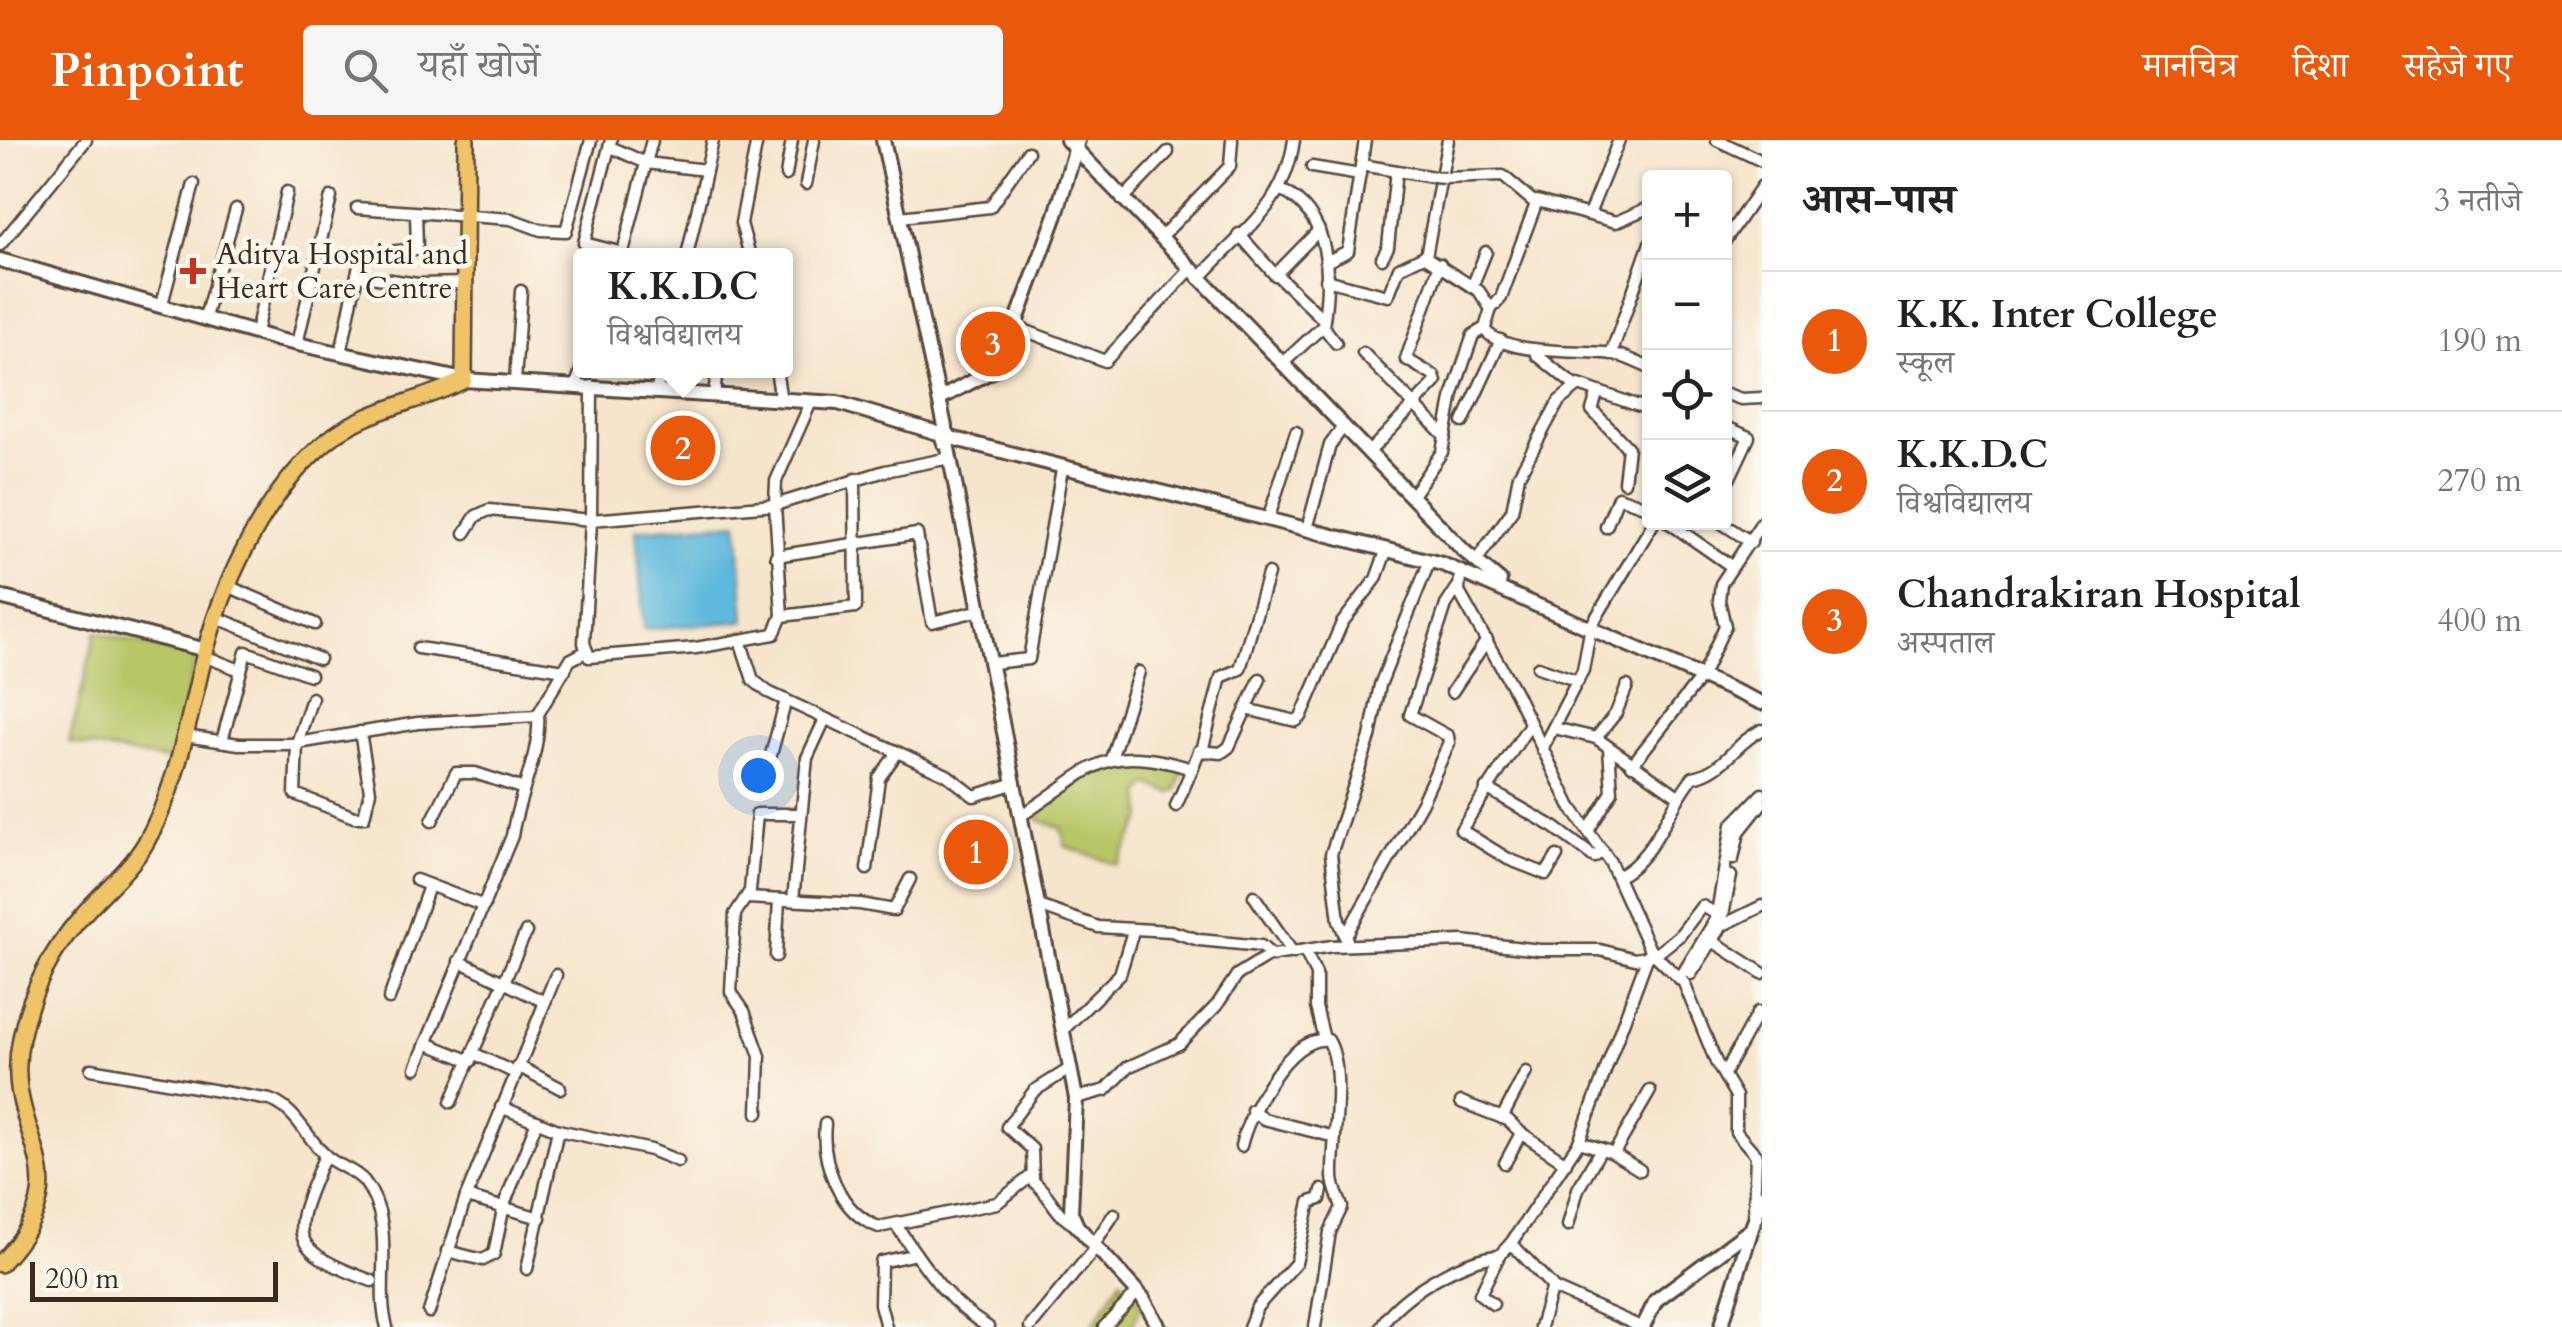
<!DOCTYPE html>
<html lang="hi">
<head>
<meta charset="utf-8">
<style>
	body { margin:0; font-family:Cardo,"Noto Serif Devanagari",serif; background:#f6f6f6; color:#222 }
	.controls { position:absolute; right:30px; top:30px; display:grid; overflow:hidden; border-radius:10px; box-shadow:0 2px 8px #0004 }
	.controls button { width:90px; height:90px; display:grid; place-items:center; padding:0; border:0; border-bottom:2px solid #e0e0e0; background:#fff; color:#222; font:50px sans-serif }
	.scale { position:absolute; left:30px; bottom:25px; width:248px; box-sizing:border-box; padding-left:10px; border:5px solid #3b2a1e; border-top:0; font-size:28px; line-height:35px; white-space:nowrap; color:#3b2a1e; -webkit-text-stroke:8px #fbf7ec; paint-order:stroke }
	.you { position:absolute; left:758px; top:635px; width:35px; height:35px; margin:-25px; border:8px solid #fff; border-radius:50%; background:#1a73e8; box-shadow:0 0 0 15px #1a73e833 }
	.badge { display:grid; place-items:center; width:65px; height:65px; border-radius:50%; background:#ea580c; color:#fff; font-size:32px; font-weight:700 }
	.pin { position:absolute; translate:-50% -50%; border:5px solid #fff; box-shadow:0 2px 10px #0006 }
	.popup { position:absolute; left:573px; top:108px; width:220px; height:130px; box-sizing:border-box; display:grid; place-content:center; border-radius:10px; background:#fff; filter:drop-shadow(0 2px 8px #0005); font-size:32px; white-space:nowrap; color:#767676 }
	.popup b { font-size:38px; color:#222 }
	.popup::after { content:''; position:absolute; left:50%; top:100%; margin-left:-20px; border:20px solid transparent; border-top-color:#fff }
	.list { margin:0; padding:0; list-style:none }
	h2 { display:flex; justify-content:space-between; align-items:center; height:130px; margin:0; padding:0 40px; font-size:42px }
	h2 small { font-size:32px; font-weight:400; color:#767676 }
	.list li { display:grid; grid-template-columns:65px 1fr auto; gap:30px; align-items:center; box-sizing:border-box; height:140px; padding:0 40px; border-top:2px solid #e0e0e0 }
	.list b { display:block; font-size:38px; white-space:nowrap }
	.list p { margin:0; font-size:32px; white-space:nowrap; color:#767676 }
	.list em { font-size:32px; font-style:normal; color:#767676 }
	.icon { flex:none; width:55px; height:55px; fill:none; stroke:currentColor; stroke-width:2; stroke-linecap:round; stroke-linejoin:round }
	.map { position:relative; flex:none; width:1762px; height:1187px; overflow:hidden }
	header { display:flex; align-items:center; gap:60px; box-sizing:border-box; height:140px; padding:0 50px; background:#ea580c; color:#fff }
	header strong { font-size:48px }
	nav { display:flex; gap:55px; margin-inline-start:auto; font-size:35px }
	.search { width:700px; height:90px; background:#f6f6f6; display:flex; align-items:center; gap:25px; box-sizing:border-box; padding:0 35px; border-radius:10px; color:#767676; font-size:38px }
	main { display:flex }
	aside { flex:1; background:#fff }
	.map>svg:first-child { display:block }
	.green { fill:#b9c668; stroke:#7a7843; stroke-width:2.5 }
	.water { fill:#5eb9dc; stroke:#4c727d; stroke-width:2.5 }
	.lines { fill:none; stroke-linecap:round; stroke-linejoin:round }
	.minor-casing { stroke:#574638; stroke-width:15 }
	.tertiary-casing { stroke:#574638; stroke-width:18 }
	.primary-casing { stroke:#574638; stroke-width:20 }
	.minor { stroke:#fff; stroke-width:10 }
	.tertiary { stroke:#fff; stroke-width:12 }
	.primary { stroke:#efc469; stroke-width:15 }
	.minor-bridge-casing { stroke:#574638; stroke-width:15; stroke-linecap:butt }
	.minor-bridge { stroke:#fff; stroke-width:10 }
	.poi-dot { fill:#c8321e; stroke:#fbf7ec; stroke-width:4 }
	.labels { text-anchor:middle; dominant-baseline:central; stroke-width:9; stroke-linejoin:round; paint-order:stroke }
	.poi-label { font-size:30px; fill:#3b2a1e; stroke:#fbf7ec; text-anchor:start }
</style>
</head>
<body>
<header>
<strong>Pinpoint</strong>
<div class="search"><svg class="icon" aria-label="search" viewBox="0 0 24 24"><circle cx="10" cy="10" r="6"/><path d="M15 15l6 6"/></svg>यहाँ खोजें</div>
<nav><a>मानचित्र</a><a>दिशा</a><a>सहेजे गए</a></nav>
</header>
<main>
<div class="map">
<svg width="1762" height="1187" viewBox="0 0 1762 1187">
	<rect width="100%" height="100%" fill="#fbf7ec"/>
	<filter id="ink" filterUnits="userSpaceOnUse"><feTurbulence type="fractalNoise" baseFrequency=".01" numOctaves="2"/><feDisplacementMap in="SourceGraphic" scale="20" xChannelSelector="R" yChannelSelector="G"/><feConvolveMatrix kernelMatrix="1 2 1 2 8 2 1 2 1" color-interpolation-filters="sRGB"/></filter>
	<filter id="wash" filterUnits="userSpaceOnUse"><feTurbulence type="fractalNoise" baseFrequency=".0048" numOctaves="4" result="noise"/><feDisplacementMap in="SourceGraphic" scale="40" xChannelSelector="R" yChannelSelector="G"/><feGaussianBlur stdDeviation="2.25" result="paint"/><feColorMatrix in="noise" values="0 0 0 0 0 0 0 0 0 0 0 0 0 0 0 0 0 1.4 0 .05"/><feComposite in="paint" operator="in"/></filter>
	<g filter="url(#wash)">
		<rect width="100%" height="100%" fill="#f6e5cc"/>
		<g class="green">
			<path d="M96,492L196,517L172,621L69,603Z"/>
			<path d="M1107,620L1159,622L1183,632L1177,650L1171,653L1148,644L1141,654L1143,677L1117,725L1065,706L1062,689L1037,679L1044,666Z"/>
			<path d="M1121,1139L1142,1166L1131,1187H1092Z"/>
		</g>
		<path class="water" d="M738,382L745,481L644,489L636,390Z"/>
	</g>
	<g filter="url(#ink)">
		<g class="lines">
			<defs>
				<g id="minor">
					<path d="M611,0L584,103L623,113"/>
					<path d="M1717,0L1762,21"/>
					<path d="M615,9L646,23L706,30"/>
					<path d="M1361,25L1433,37"/>
					<path d="M1312,27L1360,35"/>
					<path d="M786,35L792,0"/>
					<path d="M1444,38L1503,36L1535,63"/>
					<path d="M806,44L814,0"/>
					<path d="M1281,50C1332,75 1331,136 1323,186L1282,224"/>
					<path d="M1122,60L1168,12"/>
					<path d="M357,68L511,79L541,90L566,91L591,0"/>
					<path d="M1589,74L1619,0"/>
					<path d="M900,77L990,67L1028,12"/>
					<path d="M1239,94L1275,135L1319,90"/>
					<path d="M1160,98L1230,26L1232,0"/>
					<path d="M1724,102L1762,46"/>
					<path d="M0,105L86,0"/>
					<path d="M622,116L652,0"/>
					<path d="M687,116L713,0"/>
					<path d="M750,116L741,83L757,0"/>
					<path d="M1426,116L1448,0"/>
					<path d="M1382,118L1388,107L1396,31"/>
					<path d="M1326,122L1348,111L1365,0"/>
					<path d="M357,135L418,144L465,143"/>
					<path d="M1277,135L1324,180"/>
					<path d="M1199,139C1243,89 1284,69 1294,0"/>
					<path d="M1326,140L1388,156L1399,128L1424,116L1479,151L1491,169"/>
					<path d="M1472,147L1486,112"/>
					<path d="M162,164L194,44"/>
					<path d="M205,177L236,69"/>
					<path d="M1323,186L1336,203"/>
					<path d="M1016,187L1105,221L1190,130"/>
					<path d="M1484,189C1505,217 1580,209 1613,214C1626,216 1637,223 1650,228"/>
					<path d="M256,193L287,52"/>
					<path d="M297,204L331,57"/>
					<path d="M341,213L361,115L417,109L416,73"/>
					<path d="M1363,213L1444,295"/>
					<path d="M1611,214L1650,103"/>
					<path d="M1537,215L1575,246"/>
					<path d="M776,230L781,260"/>
					<path d="M515,242L521,151"/>
					<path d="M576,245L581,230"/>
					<path d="M657,251L660,230"/>
					<path d="M1724,253L1741,259L1762,258"/>
					<path d="M1597,254L1592,270L1628,308L1624,342"/>
					<path d="M714,255L717,230"/>
					<path d="M811,262L776,341L775,365L885,331L950,318"/>
					<path d="M1463,282L1501,200"/>
					<path d="M1724,286L1749,297L1724,350"/>
					<path d="M1368,313L1436,242L1434,236L1406,219L1440,124"/>
					<path d="M1411,357L1442,312L1453,254L1473,195L1485,188L1491,169L1501,158L1537,61L1616,82L1650,67"/>
					<path d="M1268,380L1296,292"/>
					<path d="M1668,382L1731,426"/>
					<path d="M1720,382L1751,402"/>
					<path d="M1606,387L1618,357L1650,368"/>
					<path d="M1307,389L1330,305L1343,287"/>
					<path d="M465,393L476,376L489,370L591,380L775,365L782,476L774,494L696,508L589,517L584,503L591,382V380L592,246"/>
					<path d="M776,416L917,394L932,482L981,470"/>
					<path d="M1476,421L1512,371L1519,335L1559,261L1579,245L1639,266L1650,263"/>
					<path d="M1460,431L1459,452L1515,552L1571,667L1610,722L1650,810L1579,1002L1511,1103L1552,1146L1540,1187"/>
					<path d="M230,447L315,484"/>
					<path d="M782,476L856,467L855,339"/>
					<path d="M215,477L319,519"/>
					<path d="M740,500L753,540L768,552L947,635L974,656L1015,643"/>
					<path d="M418,508L565,530"/>
					<path d="M204,516L240,530"/>
					<path d="M992,523L1029,519L1062,329"/>
					<path d="M1538,527L1578,541"/>
					<path d="M1452,552L1487,500"/>
					<path d="M312,558L297,603L295,654L354,677H364L370,651L360,592"/>
					<path d="M1246,569L1296,581L1301,577L1342,483L1376,439L1387,409"/>
					<path d="M1530,584L1461,690L1508,719L1546,734L1557,716"/>
					<path d="M1554,588L1596,598L1616,573L1627,546"/>
					<path d="M185,596L239,604H292L418,583L537,576L570,520L587,511"/>
					<path d="M1596,598L1677,655"/>
					<path d="M222,601L246,512L310,535"/>
					<path d="M1542,609L1583,530L1591,486L1654,382"/>
					<path d="M1202,611L1221,537L1240,529L1268,434"/>
					<path d="M1111,619L1139,532"/>
					<path d="M769,622L786,560"/>
					<path d="M1632,625L1702,536L1725,486L1719,460L1721,444L1762,382"/>
					<path d="M1192,629L1199,611L1221,613L1229,607L1260,539"/>
					<path d="M1486,648L1554,687L1594,717L1603,711"/>
					<path d="M1022,675C1091,631 1101,600 1192,629L1176,666"/>
					<path d="M432,681L456,633H475L521,648"/>
					<path d="M1588,691L1612,652L1609,608"/>
					<path d="M1733,719L1739,692L1762,663"/>
					<path d="M867,729L879,638L897,613"/>
					<path d="M1617,737C1654,720 1668,667 1693,637C1725,631 1734,603 1762,590"/>
					<path d="M416,740L484,766"/>
					<path d="M1254,756L1293,813"/>
					<path d="M746,758L860,764L894,770L910,739"/>
					<path d="M793,760L807,618L825,579"/>
					<path d="M1039,766L1098,787L1171,791L1199,800L1261,806L1273,816"/>
					<path d="M1721,786L1762,766"/>
					<path d="M1345,797L1422,662L1449,603L1448,596L1410,575L1446,465L1457,448"/>
					<path d="M1708,798L1762,833"/>
					<path d="M1347,800L1339,781L1331,714L1370,597L1380,545L1430,420"/>
					<path d="M1650,810L1684,843L1716,922L1736,956V992L1756,1015L1754,1074"/>
					<path d="M1305,811L1316,834V867L1324,899"/>
					<path d="M1655,815L1680,795L1702,766L1717,774"/>
					<path d="M776,816L779,760"/>
					<path d="M459,821L545,862"/>
					<path d="M1691,834L1720,789L1731,736"/>
					<path d="M1680,838L1716,779L1732,685L1762,654"/>
					<path d="M389,859L429,746"/>
					<path d="M1063,890L1120,834L1133,791"/>
					<path d="M426,903L471,921"/>
					<path d="M475,914L515,933"/>
					<path d="M518,926L560,948"/>
					<path d="M416,928L512,696C518,654 541,615 538,574"/>
					<path d="M1071,928L1034,951L1007,987L1032,1009L1033,1041C1053,1057 1054,1075 1077,1086"/>
					<path d="M91,929L270,960C296,969 306,997 325,1015C336,1026 354,1029 364,1041C398,1084 374,1144 387,1187"/>
					<path d="M1724,934L1758,872"/>
					<path d="M1076,958L1106,950L1128,927L1179,904L1217,865L1237,835L1268,816L1332,806L1462,801L1540,810H1600L1635,819L1650,816"/>
					<path d="M451,962L526,792"/>
					<path d="M1461,962L1508,980L1521,993"/>
					<path d="M501,967L558,990L651,1010L678,1021"/>
					<path d="M1252,970L1264,979L1335,997"/>
					<path d="M758,973L760,916L744,871L731,852L735,774L750,751L757,674H801"/>
					<path d="M1502,978L1526,932"/>
					<path d="M825,984C821,1022 839,1073 879,1087L997,1063L1031,1036"/>
					<path d="M1579,1002L1611,1012L1640,1030"/>
					<path d="M1241,1006C1248,974 1289,894 1328,900C1346,929 1332,1001 1333,1036C1333,1048 1339,1057 1342,1067L1330,1092L1315,1187"/>
					<path d="M1614,1013L1650,951"/>
					<path d="M325,1015C291,1096 283,1108 372,1141"/>
					<path d="M1505,1023L1521,993L1566,1023"/>
					<path d="M466,1057L540,1078"/>
					<path d="M896,1085C924,1125 945,1161 988,1187"/>
					<path d="M1568,1085L1578,1049L1601,1009"/>
					<path d="M1094,1104L1114,1074"/>
					<path d="M447,1111L483,1120L494,1114L504,1065L537,981"/>
					<path d="M527,1129L558,990"/>
					<path d="M1553,1148L1641,1187"/>
					<path d="M1493,1164L1480,1154L1499,1116"/>
					<path d="M429,1172L466,1057L556,835"/>
					<path d="M886,1187L880,1164L881,1122L916,1114"/>
					<path d="M1030,1187L1096,1107"/>
					<path d="M1104,1187L1138,1152"/>
					<path d="M1249,1187L1257,1167L1296,1123L1310,1062L1320,1059L1322,1050"/>
					<path d="M1381,1187C1395,1157 1467,1116 1499,1116L1511,1103"/>
				</g>
				<g id="tertiary">
					<path d="M883,0L946,291"/>
					<path d="M1067,0L1464,411L1500,441"/>
					<path d="M0,120L279,200L464,240L838,263L941,294L946,291L951,298L944,303L941,294"/>
					<path d="M939,259L992,231L1004,215L1056,75L1078,0"/>
					<path d="M951,298L1442,424L1762,563"/>
					<path d="M947,303L1076,958L1071,1072L1077,1086L1143,1158L1159,1187"/>
					<path d="M0,457L206,510"/>
					<path d="M1643,1187L1656,1160L1750,1090"/>
					<path d="M1721,1187L1762,1056"/>
				</g>
				<path id="primary" d="M0,1124C90,1029 0,998 21,898C30,854 51,812 80,778C101,753 129,731 145,704C179,645 189,573 206,509C226,435 270,345 332,297C370,268 422,262 464,240L466,0"/>
			</defs>
			<use href="#minor" class="minor-casing"/>
			<use href="#tertiary" class="tertiary-casing"/>
			<use href="#primary" class="primary-casing"/>
			<use href="#minor" class="minor"/>
			<use href="#tertiary" class="tertiary"/>
			<use href="#primary" class="primary"/>
			<defs>
				<path id="minor-bridge" d="M1433,37L1444,38"/>
			</defs>
			<use href="#minor-bridge" class="minor-bridge-casing"/>
			<use href="#minor-bridge" class="minor-bridge"/>
		</g>
	</g>
	<path class="poi-dot" d="M188 116h10v10h10v10h-10v10h-10v-10h-10v-10h10z"/>
	<g class="labels">
		<g class="poi-label">
			<text x="216" y="114">Aditya Hospital and<tspan x="216" dy="34">Heart Care Centre</tspan></text>
		</g>
	</g>
</svg>
<div class="controls">
<button>+</button>
<button>−</button>
<button><svg class="icon" aria-label="locate" viewBox="0 0 24 24"><circle cx="12" cy="12" r="6"/><path d="M12 2v4M12 18v4M2 12h4M18 12h4"/></svg></button>
<button><svg class="icon" aria-label="layers" viewBox="0 0 24 24"><path d="M12 4l9 5-9 5-9-5zM3 14l9 5 9-5"/></svg></button>
</div>
<div class="scale">200 m</div>
<div class="you"></div>
<div class="pin badge" style="left:976px;top:712px">1</div>
<div class="pin badge" style="left:683px;top:308px">2</div>
<div class="popup"><b>K.K.D.C</b>विश्वविद्यालय</div>
<div class="pin badge" style="left:993px;top:204px">3</div>
</div>
<aside>
<h2>आस-पास<small>3 नतीजे</small></h2>
<ul class="list">
<li><span class="badge">1</span><div><b>K.K. Inter College</b><p>स्कूल</p></div><em>190 m</em></li>
<li><span class="badge">2</span><div><b>K.K.D.C</b><p>विश्वविद्यालय</p></div><em>270 m</em></li>
<li><span class="badge">3</span><div><b>Chandrakiran Hospital</b><p>अस्पताल</p></div><em>400 m</em></li>
</ul>
</aside>
</main>
</body>
</html>
